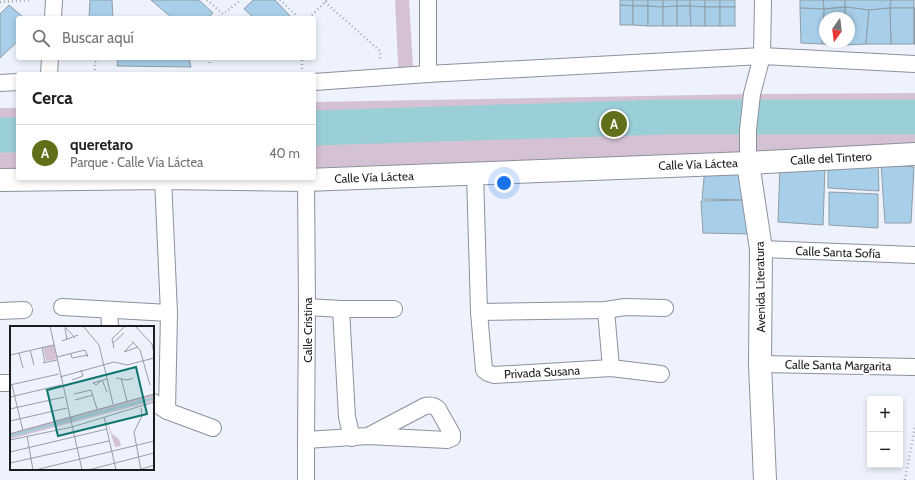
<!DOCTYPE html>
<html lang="es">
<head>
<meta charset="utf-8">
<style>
	body { margin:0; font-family:Cabin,sans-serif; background:#f2f2f2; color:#202124 }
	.controls { position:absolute; right:12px; bottom:12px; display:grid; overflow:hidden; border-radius:4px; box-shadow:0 2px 6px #0003 }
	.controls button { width:36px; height:36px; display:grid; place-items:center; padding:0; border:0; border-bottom:1px solid #e0e0e0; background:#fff; color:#202124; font:20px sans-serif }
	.compass { position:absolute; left:819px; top:12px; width:36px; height:36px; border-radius:50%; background:#fff; box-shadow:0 2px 6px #0003; rotate:194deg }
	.you { position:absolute; left:504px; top:183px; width:14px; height:14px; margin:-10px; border:3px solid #fff; border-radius:50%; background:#1a73e8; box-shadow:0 0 0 6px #1a73e833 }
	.badge { display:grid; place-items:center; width:26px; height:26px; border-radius:50%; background:#5f6f1a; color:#fff; font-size:13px; font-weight:700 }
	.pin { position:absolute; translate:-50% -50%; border:2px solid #fff; box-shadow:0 1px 4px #0006 }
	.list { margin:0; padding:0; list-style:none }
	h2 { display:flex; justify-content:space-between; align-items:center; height:52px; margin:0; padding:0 16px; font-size:17px }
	h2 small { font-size:13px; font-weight:400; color:#757577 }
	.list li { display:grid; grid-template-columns:26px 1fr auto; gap:12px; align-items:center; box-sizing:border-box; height:56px; padding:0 16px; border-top:1px solid #e0e0e0 }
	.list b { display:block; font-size:15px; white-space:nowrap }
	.list p { margin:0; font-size:13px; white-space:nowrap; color:#757577 }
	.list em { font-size:13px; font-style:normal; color:#757577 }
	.icon { flex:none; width:22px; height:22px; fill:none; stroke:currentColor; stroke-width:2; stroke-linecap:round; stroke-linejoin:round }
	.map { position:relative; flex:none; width:915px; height:480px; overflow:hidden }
	.search { position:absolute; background:#fff; box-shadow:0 2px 6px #0003; left:16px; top:16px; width:300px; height:44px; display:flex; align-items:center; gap:10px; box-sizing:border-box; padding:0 14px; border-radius:4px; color:#757577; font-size:15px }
	.panel { position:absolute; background:#fff; box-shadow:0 2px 6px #0003; left:16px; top:72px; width:300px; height:108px; border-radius:4px }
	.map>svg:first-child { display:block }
	.green { fill:#d5c1d4 }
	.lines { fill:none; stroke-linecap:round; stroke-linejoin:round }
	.river { stroke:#9bcfd7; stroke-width:35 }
	.building { fill:#a8cfe9; stroke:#909da6 }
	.street-casing { stroke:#8b919e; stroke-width:18 }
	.secondary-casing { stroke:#8b919e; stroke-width:24 }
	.path { stroke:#a7abb4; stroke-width:2.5; stroke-dasharray:1 3; stroke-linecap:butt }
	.street { stroke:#fff; stroke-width:16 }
	.secondary { stroke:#fff; stroke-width:22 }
	.labels { text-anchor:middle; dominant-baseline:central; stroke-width:4; stroke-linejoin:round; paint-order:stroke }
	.street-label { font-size:12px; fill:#1a1c20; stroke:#fff }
	.inset-river { fill:none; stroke:#9bcfd7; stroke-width:2 }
	.inset-road { fill:none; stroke:#999ca5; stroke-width:1 }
	.view { fill:#0f766e; fill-opacity:0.15; stroke:#0f766e; stroke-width:2 }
	.inset-edge { fill:none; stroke:#1a1c20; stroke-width:2 }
</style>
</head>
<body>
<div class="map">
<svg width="915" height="480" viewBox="0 0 915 480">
	<rect width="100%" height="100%" fill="#edf2fd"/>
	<g class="green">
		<path d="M395,0H409L414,83H399Z"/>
		<path d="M915,93V147L314,168V102L752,94Z"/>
		<path d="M0,108H18V178L0,179Z"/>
	</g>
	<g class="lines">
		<g class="river">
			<path d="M314,128L664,117H915"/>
			<path d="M0,135H18"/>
		</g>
	</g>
	<g class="building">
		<path d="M90,0H112L113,18H89Z"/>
		<path d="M151,0H199L213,13L208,18H172Z"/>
		<path d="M253,0H275L292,18H254L244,9Z"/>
		<path d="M620,0H633V6L620,5Z"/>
		<rect x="633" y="0" width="15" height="6"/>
		<path d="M648,0H663V7L648,6Z"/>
		<path d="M663,0H677V6L663,7Z"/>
		<path d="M677,0H691L690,6H677Z"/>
		<path d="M690,0H705V7L690,6Z"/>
		<rect x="705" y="0" width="15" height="7"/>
		<rect x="720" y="0" width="15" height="7"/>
		<path d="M800,0H823L824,9L800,8Z"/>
		<path d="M823,0H845V7L824,9Z"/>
		<path d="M845,0H891L890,8L869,10L845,7Z"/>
		<path d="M891,0H914V8H890Z"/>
		<path d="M9,5L24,18H18V41L0,58V14Z"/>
		<path d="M620,5L633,6V25H620Z"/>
		<path d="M633,6H648V26L633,25Z"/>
		<path d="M648,6L663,7V26H648Z"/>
		<path d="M677,6H690L691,26H677Z"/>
		<path d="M677,6V26H663V7Z"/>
		<path d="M690,6L705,7V26H691Z"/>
		<rect x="705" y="7" width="15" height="19"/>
		<rect x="720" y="7" width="15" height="19"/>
		<path d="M845,7L869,10L866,44L844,45V42H849V18H845Z"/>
		<path d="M845,7V18H825V42H844V45L822,44L824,9Z"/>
		<path d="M800,8L824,9L822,44L801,43Z"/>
		<path d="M890,8H914V44H891Z"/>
		<path d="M890,8L891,44H866L869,10Z"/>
		<rect x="914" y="8" width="1" height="36"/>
		<path d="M118,58H189L191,67L117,66Z"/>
		<path d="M828,162H878L879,191L828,188Z"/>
		<path d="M881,164L914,167L911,223H885Z"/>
		<path d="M780,166L825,168L823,225L778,222Z"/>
		<path d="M705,167L747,169L749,200L702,199Z"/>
		<path d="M829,192L878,194V228L829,225Z"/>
		<path d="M749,200L751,234L703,233L701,201Z"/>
	</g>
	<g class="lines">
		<defs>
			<g id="street">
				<path d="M53,18L54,0"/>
				<path d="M49,74L50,58"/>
				<path d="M428,74V0"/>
				<path d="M314,82L428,74L762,56L915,64"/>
				<path d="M0,83L18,82"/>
				<path d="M748,163V130L752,94L762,56L763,0"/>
				<path d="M475,173L479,312L484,370L488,373L494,375L611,368L661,374"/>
				<path d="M163,178L169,313L167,411"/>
				<path d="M306,180L307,307L306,440V480"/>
				<path d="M761,249L915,255"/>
				<path d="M62,307L169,313"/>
				<path d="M307,307L341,309H394"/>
				<path d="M341,309L347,417L352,438"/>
				<path d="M109,310L110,327"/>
				<path d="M606,310L611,368"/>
				<path d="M0,311L24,310"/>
				<path d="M479,312L606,310L625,307L665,308"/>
				<path d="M760,364L915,367"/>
				<path d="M0,383H11"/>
				<path d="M153,402L167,411L213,428"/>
				<path d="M306,440L368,436L447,440L452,438V434L438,409C434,405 430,405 425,406L368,436"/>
			</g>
			<g id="secondary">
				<path d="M748,163L761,249L760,364L765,480"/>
				<path d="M0,180L163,178L306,180L748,163L915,154"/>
			</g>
		</defs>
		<use href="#street" class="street-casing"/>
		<use href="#secondary" class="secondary-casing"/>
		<g class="path">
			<path d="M207,0L223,14L241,0"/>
			<path d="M280,0L299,18"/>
			<path d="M0,2L30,0"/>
			<path d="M325,2L380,51V60"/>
			<path d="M309,18L327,0"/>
			<path d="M209,58L210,64"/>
			<path d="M302,69V58"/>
			<path d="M95,74V62L100,58"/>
			<path d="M905,480L915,426"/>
		</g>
		<use href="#street" class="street"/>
		<use href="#secondary" class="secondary"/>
	</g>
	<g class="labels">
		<g class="street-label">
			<text transform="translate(831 158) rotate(-3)">Calle del Tintero</text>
			<text transform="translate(698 164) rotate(-2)">Calle Vía Láctea</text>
			<text transform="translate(374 177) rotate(-2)">Calle Vía Láctea</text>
			<text transform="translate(838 252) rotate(2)">Calle Santa Sofía</text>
			<text transform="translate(760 287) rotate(-91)">Avenida Literatura</text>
			<text transform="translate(307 330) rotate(-90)">Calle Cristina</text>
			<text transform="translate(838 365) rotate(1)">Calle Santa Margarita</text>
			<text transform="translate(542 372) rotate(-3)">Privada Susana</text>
		</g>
	</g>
	<g transform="translate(10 326)">
		<rect width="144" height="144" fill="#edf2fd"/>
		<path d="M44,19L47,33L36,35L33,21ZM144,68V75L0,113V107ZM95,90L102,108L109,113L111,120L105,121Z" fill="#d5c1d4"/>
		<path class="inset-river" d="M0,110L144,72"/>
		<path class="inset-road" d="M40,0L72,144M73,0L89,19L103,78M125,0L142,18L144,27M55,1L65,12M55,2L57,14M52,15L68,9M122,15L130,24L140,59M103,17L114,7M32,21L35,37M104,22L102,13L115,0M20,24L24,39M114,26L128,21M114,26L123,17M9,27L13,42M61,28L62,32L78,29M0,29L44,19M47,31L75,24L78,31M33,37L47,34M50,51L104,36L117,39L144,32M106,52L117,54L123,52M111,52L117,75M62,54L73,50L71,44M92,54L97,66M91,55L86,59L83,57L97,53M0,59L49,48M2,59L13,105M64,68L81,64L87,83M0,71L51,59M65,74L83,69M131,82L132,90L124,106L131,144M0,83L54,71M94,91L106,144M0,95L57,82M0,108L144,68M17,110L23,144M0,114L62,101L144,76M0,126L97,103M0,137L99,115M25,144L144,115M78,144L144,127M129,144L144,139"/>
		<path class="view" d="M126,41L137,88L48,110L37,64Z"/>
		<rect width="144" height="144" class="inset-edge"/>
	</g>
</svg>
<div class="controls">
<button>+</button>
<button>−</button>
</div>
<svg class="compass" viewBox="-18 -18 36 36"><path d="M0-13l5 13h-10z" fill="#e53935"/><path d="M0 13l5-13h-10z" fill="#757577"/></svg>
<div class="you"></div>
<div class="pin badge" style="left:614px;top:124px">A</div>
<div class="search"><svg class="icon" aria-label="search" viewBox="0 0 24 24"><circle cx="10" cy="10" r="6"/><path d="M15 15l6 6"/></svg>Buscar aquí</div>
<section class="panel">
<h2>Cerca<small></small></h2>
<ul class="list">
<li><span class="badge">A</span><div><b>queretaro</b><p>Parque · Calle Vía Láctea</p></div><em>40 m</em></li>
</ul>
</section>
</div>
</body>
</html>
